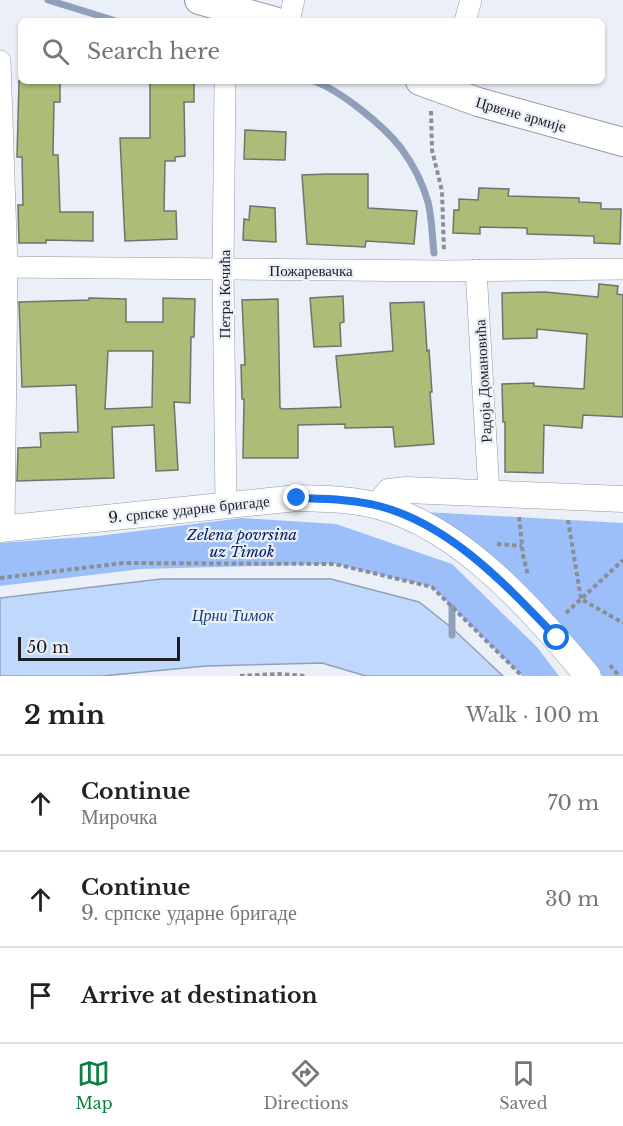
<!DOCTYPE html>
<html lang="en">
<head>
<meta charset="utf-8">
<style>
	body { margin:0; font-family:"Libre Baskerville",serif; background:#f6f6f6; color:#222 }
	.scale { position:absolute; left:18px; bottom:15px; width:162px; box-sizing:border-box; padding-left:6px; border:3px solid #1d1e21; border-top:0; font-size:16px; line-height:21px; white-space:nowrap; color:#1d1e21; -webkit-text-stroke:4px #ebf0f8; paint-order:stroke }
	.stop { position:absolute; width:18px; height:18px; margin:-14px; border:4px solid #1a73e8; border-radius:50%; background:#fff }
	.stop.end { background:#1a73e8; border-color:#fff; box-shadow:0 2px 6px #0008 }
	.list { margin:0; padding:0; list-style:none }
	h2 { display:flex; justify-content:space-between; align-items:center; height:78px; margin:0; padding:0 24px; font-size:26px }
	h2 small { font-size:20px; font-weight:400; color:#767676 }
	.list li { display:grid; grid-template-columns:39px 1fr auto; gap:18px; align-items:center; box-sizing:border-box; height:96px; padding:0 24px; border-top:2px solid #e0e0e0 }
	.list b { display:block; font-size:22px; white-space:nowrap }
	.list p { margin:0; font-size:20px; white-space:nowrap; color:#767676 }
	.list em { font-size:20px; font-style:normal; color:#767676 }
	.icon { flex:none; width:33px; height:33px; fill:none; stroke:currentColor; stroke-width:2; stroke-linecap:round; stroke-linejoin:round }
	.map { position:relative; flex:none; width:623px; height:676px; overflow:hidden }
	.search { position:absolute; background:#fff; box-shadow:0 2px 4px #0004; left:18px; right:18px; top:18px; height:66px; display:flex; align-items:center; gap:15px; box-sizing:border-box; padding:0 21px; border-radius:9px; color:#767676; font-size:22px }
	.sheet { height:366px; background:#fff }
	nav { display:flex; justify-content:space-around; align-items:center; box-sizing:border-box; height:84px; border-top:2px solid #e0e0e0; background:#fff; font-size:16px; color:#767676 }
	nav a { display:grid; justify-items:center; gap:3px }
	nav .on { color:#0b8043 }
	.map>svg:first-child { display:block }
	.green { fill:#9cbffa }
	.water { fill:#c1d8fd; stroke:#90a0bb; stroke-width:1.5 }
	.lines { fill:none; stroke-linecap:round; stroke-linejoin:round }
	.stream { stroke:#90a0bb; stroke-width:7 }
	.building { fill:#abbd76; stroke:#71736b; stroke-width:1.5; fill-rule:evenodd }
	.minor-casing { stroke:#9499a0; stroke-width:22 }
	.tertiary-casing { stroke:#9499a0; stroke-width:27 }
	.secondary-casing { stroke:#9499a0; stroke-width:30 }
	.path { stroke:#8b8e94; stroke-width:4; stroke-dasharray:4.5 3; stroke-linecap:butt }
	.minor { stroke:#fff; stroke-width:21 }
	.tertiary { stroke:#fff; stroke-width:26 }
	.secondary { stroke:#fff; stroke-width:28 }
	.route { stroke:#1a73e8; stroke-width:8 }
	.labels { text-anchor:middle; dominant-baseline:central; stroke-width:4.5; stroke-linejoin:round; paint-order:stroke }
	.street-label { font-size:15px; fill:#1d1e21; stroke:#ebf0f8 }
	.park-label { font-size:15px; font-style:italic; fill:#002366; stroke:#ebf0f8 }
	.water-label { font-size:16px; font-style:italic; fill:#10397e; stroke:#ebf0f8 }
</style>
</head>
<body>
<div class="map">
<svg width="623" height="676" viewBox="0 0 623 676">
	<rect width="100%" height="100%" fill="#ebf0f8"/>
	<g class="green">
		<path d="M425,512L623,523V676H603L552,616Z"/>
		<path d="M242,518L336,524L452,564L537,647L559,676H522L432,587L335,564L141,569L0,586V543L98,536Z"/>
	</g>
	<path class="water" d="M161,579H331L419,602L452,628L503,676H366L322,663L206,666L102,676H0V598Z"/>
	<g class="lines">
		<g class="stream">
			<path d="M48,0L116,21"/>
			<path d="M314,81C341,91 383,125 401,148C412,163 423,184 428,202C432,218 432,236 434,253"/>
			<path d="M452,608V635"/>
		</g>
	</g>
	<g class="building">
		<path d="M19,81H60V102H54L53,155H58L60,212H93V241L46,240V243H19L18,205H23L22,157H17Z"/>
		<path d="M150,81H194V102H184L185,156L175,157V161H165L164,211H176L177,239L125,241L120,138H150Z"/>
		<path d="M245,130L286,132L285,160L244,159Z"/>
		<path d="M327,174H368V208L417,211L414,244L366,241L365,247L307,244L302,175Z"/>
		<path d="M479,188L509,189L508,196L579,198V202L601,203V209H621L620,244L594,243V236L527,234V228L480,227V234L453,233L454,210H459V199L478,200Z"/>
		<path d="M250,206L275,208L276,242L243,240L244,219L249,220Z"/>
		<path d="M599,284L618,286L617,294L623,295V417L583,415L582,428L544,425L543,473L505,472V422H503L502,384L534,383V386L584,389L587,334L537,329V338L503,339L502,293L545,292L598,297Z"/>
		<path d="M343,296L344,322L340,323L341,346L314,347L310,298Z"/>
		<path d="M89,298L126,299V322H163V298L195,299L194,337H191L190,403L174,402L178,470L156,471L154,425L112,427L114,478L17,481L18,448L41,447L40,433L78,432L76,385L22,387L19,302L89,300ZM108,351H153L152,407L105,409Z"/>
		<path d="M278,299L280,408L283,409L341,407L336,356L393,351L390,303L424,302L427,351L429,350L432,392H430L434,444L395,447L393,427L345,428V424L298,425V458H243L244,399H242L241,365H245L242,300Z"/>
	</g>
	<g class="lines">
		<defs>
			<g id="minor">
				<path d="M289,21L294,0"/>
				<path d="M465,21L471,0"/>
				<path d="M0,61L7,267L4,529"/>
				<path d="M225,83L223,269L226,504"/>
				<path d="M0,267L445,271L623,269"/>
				<path d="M476,270L489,492"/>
			</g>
			<g id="tertiary">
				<path d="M378,506L389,492L406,490L623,499"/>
				<path d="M0,529L297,498C324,499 352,499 378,506C463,528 534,612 588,676"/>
			</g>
			<g id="secondary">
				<path d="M199,0L274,21"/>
				<path d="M420,81L478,102L623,142"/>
			</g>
		</defs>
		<use href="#minor" class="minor-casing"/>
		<use href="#tertiary" class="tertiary-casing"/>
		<use href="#secondary" class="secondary-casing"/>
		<g class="path">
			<path d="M431,111L432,150L442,191L444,252"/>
			<path d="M519,517L523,555L528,575"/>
			<path d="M568,520L581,599L623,623"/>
			<path d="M497,544L522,546"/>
			<path d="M0,578L123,563L335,564L432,587L522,676"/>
			<path d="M566,613L623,560"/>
			<path d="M610,665L619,676"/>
			<path d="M240,676L278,674L306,676"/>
		</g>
		<use href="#minor" class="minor"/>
		<use href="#tertiary" class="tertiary"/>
		<use href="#secondary" class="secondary"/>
	</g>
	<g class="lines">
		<path class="route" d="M297,498C324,499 352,499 379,506C451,525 507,586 557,638"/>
	</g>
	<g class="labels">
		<g class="street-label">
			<text transform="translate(521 114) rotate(16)">Црвене армије</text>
			<text x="311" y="270">Пожаревачка</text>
			<text transform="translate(224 294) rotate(-90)">Петра Кочића</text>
			<text transform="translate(483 381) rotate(-93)">Радоја Домановића</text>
			<text transform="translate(189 509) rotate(-6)">9. српске ударне бригаде</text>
		</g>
		<g class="park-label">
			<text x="242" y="534">Zelena povrsina<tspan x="242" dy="17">uz Timok</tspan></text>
		</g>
		<g class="water-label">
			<text x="233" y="615">Црни Тимок</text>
		</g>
	</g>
</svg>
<div class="scale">50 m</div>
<div class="stop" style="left:557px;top:638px"></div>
<div class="stop end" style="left:297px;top:498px"></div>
<div class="search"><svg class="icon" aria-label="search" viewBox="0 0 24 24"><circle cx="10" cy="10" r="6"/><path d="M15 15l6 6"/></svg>Search here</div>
</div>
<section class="sheet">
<h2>2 min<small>Walk · 100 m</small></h2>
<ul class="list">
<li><svg class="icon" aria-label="ahead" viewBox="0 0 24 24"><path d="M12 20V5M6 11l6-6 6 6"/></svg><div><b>Continue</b><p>Мирочка</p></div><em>70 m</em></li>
<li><svg class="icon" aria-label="ahead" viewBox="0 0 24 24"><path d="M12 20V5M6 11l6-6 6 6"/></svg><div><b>Continue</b><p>9. српске ударне бригаде</p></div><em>30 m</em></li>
<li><svg class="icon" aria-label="arrive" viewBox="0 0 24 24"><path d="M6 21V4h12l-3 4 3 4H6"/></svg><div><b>Arrive at destination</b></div></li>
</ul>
</section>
<nav>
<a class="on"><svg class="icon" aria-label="map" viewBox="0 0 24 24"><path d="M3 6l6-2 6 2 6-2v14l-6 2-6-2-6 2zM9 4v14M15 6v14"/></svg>Map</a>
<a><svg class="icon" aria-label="directions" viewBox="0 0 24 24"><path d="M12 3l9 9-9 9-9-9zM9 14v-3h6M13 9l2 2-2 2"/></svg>Directions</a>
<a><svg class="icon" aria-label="saved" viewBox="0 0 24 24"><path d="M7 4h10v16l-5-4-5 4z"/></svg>Saved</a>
</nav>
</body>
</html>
